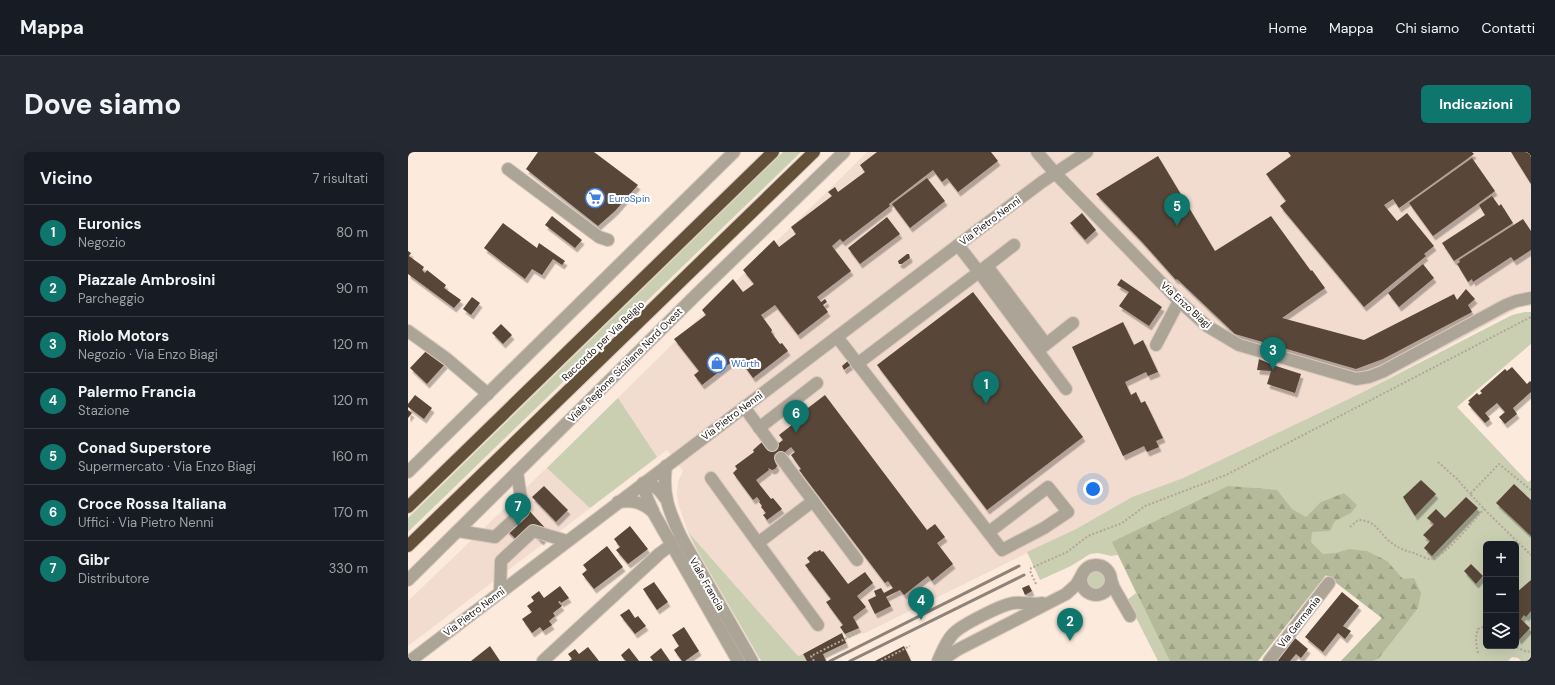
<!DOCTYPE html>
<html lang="it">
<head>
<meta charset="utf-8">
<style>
	body { margin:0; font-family:"DM Sans",sans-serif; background:#242831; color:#f1f3f6 }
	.controls { position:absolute; right:12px; bottom:12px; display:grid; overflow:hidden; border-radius:6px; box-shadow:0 4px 16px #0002 }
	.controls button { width:36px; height:36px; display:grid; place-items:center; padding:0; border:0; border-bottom:1px solid #363941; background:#171b24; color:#f1f3f6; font:20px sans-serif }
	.you { position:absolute; left:685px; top:337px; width:14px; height:14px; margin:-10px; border:3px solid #fff; border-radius:50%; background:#1a73e8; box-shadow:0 0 0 6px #1a73e833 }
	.badge { display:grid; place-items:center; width:26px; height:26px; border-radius:50%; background:#0f766e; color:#fff; font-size:13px; font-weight:700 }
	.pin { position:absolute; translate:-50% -33px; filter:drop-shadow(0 1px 2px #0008) }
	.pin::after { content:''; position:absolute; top:21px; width:14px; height:12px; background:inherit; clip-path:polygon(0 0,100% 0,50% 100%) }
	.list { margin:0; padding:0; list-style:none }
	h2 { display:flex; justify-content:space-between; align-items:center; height:52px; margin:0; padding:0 16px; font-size:17px }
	h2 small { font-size:13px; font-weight:400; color:#9ea1a6 }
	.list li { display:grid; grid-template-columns:26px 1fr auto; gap:12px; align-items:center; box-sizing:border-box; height:56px; padding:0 16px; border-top:1px solid #363941 }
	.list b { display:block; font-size:15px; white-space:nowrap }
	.list p { margin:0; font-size:13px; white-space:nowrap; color:#9ea1a6 }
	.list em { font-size:13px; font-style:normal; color:#9ea1a6 }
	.icon { flex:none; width:22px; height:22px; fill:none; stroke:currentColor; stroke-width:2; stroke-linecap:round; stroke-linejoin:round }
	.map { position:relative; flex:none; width:1123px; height:509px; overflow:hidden; border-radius:6px }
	header { display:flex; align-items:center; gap:24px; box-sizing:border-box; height:56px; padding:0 20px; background:#171b24; border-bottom:1px solid #363941 }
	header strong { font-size:19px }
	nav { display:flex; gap:22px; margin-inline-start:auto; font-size:14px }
	.intro { display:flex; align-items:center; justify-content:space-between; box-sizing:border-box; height:96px; padding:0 24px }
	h1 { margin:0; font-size:28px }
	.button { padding:10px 18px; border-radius:6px; background:#0f766e; color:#fff; font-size:14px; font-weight:700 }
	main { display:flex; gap:24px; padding:0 24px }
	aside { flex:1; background:#171b24; border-radius:6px; box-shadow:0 4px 16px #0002 }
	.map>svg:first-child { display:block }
	.industrial { fill:#f2dbcf }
	.green { fill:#cbcfb2; fill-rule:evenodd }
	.forest { fill:url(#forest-firs) }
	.building { fill:#584739; filter:url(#shadow) }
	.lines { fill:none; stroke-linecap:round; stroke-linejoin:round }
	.minor-casing { stroke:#d8c8bc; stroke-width:14 }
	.highway-casing { stroke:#d8c8bc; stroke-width:14 }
	.path { stroke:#b3a59a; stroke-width:2; stroke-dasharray:2 2; stroke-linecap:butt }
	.minor { stroke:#ada498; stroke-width:12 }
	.highway { stroke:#635039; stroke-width:12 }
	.rail { stroke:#8f8279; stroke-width:3 }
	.labels { text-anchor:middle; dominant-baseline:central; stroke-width:4; stroke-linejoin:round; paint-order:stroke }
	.shop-label { font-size:10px; fill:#366cbe; stroke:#fff; text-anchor:start }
	.street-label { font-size:10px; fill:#1b130e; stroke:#fff }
</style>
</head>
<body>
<header>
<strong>Mappa</strong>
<nav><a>Home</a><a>Mappa</a><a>Chi siamo</a><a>Contatti</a></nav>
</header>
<div class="intro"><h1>Dove siamo</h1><a class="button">Indicazioni</a></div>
<main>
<aside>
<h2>Vicino<small>7 risultati</small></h2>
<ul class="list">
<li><span class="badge">1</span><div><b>Euronics</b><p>Negozio</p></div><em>80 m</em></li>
<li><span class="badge">2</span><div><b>Piazzale Ambrosini</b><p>Parcheggio</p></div><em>90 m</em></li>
<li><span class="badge">3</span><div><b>Riolo Motors</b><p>Negozio · Via Enzo Biagi</p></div><em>120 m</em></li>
<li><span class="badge">4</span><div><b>Palermo Francia</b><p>Stazione</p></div><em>120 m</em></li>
<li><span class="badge">5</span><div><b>Conad Superstore</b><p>Supermercato · Via Enzo Biagi</p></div><em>160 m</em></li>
<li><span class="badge">6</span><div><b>Croce Rossa Italiana</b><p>Uffici · Via Pietro Nenni</p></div><em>170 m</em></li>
<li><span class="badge">7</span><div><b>Gibr</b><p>Distributore</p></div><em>330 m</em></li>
</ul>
</aside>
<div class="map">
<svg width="1123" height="509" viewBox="0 0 1123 509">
	<defs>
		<pattern id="forest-firs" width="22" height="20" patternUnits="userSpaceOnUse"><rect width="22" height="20" fill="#b5ba9a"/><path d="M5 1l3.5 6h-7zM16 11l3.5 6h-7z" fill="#9b9f84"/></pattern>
		<filter id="shadow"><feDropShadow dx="2.5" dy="4.5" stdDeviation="0" flood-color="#0004"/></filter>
	</defs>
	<rect width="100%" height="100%" fill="#fcebdd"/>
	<path class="industrial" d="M459,0H1123V149L951,242L775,326L724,345L668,377L455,482L451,476L434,481L390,504L280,380L271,354L269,343L270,330L275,319L259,298L0,494V449L151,304Z"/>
	<g class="green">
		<path d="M375,0H393L0,380V366Z"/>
		<path d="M1117,160H1123V192L1049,255L1120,330L1123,328V509H1113L1110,506L1104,505L1100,509H933L974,466L918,423L850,509H750L719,448L728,441L710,403L703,404L690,401L682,402L663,414L632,428L619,400L668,377L724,345L775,326L951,242L1104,163ZM1078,392H1108V494H1078Z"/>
		<path d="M210,246L249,305L182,356L139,316Z"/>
		<path d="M280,380L390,504L395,502L399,509H353L290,400Z"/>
		<circle cx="688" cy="428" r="9"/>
	</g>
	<path class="forest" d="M820,334L869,338L884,357L898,365L913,350L936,341L949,353L943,361L927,369L922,379L904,380L903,390L915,402L928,401L941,397L959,399L979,409L995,427L1006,426L1013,441L1010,456L971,506L965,509H933L974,466L918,423L850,509H762L704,390Z"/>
	<g class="building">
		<path d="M130,0H186L230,33L207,59L190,74L118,17Z"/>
		<path d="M469,0H583L590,9L550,40L539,26L534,30L525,18L481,52L482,54L477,58L435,90L432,87L424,94L443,119L409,145L413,150L417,147L419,150L415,153L420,160L390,183L367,153L353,163L364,178L363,180L372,192L374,191L380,199L345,226L330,205L294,233L286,223L291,219L266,187L298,163L294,158L325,127L335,140L346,132L335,118L366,88L371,95L388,82L383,75L424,44L420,40L427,35L430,40L457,20L452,13Z"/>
		<path d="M880,0H1064L1066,2L991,56L985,47L976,53L989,69L999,61L1026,94L1016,102L1018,104L956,155L872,54L878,49L858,22L883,4Z"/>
		<path d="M1103,0H1123V32Z"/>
		<path d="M750,4L807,99L863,64L903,119L904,118L909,125L917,136L874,166L956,188L1046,142L1049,148L1058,137L1067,147L1060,153L1064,160L975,207L948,217L827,182L769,127L768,128L735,91L688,42Z"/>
		<path d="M1064,6L1087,39L1025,84L1001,51Z"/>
		<path d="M519,26L537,49L502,76L484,52Z"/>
		<path d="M1084,44L1091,54L1093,52L1105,71L1046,109L1034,91L1077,63L1071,53Z"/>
		<path d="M674,61L688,78L677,88L662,71Z"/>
		<path d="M144,64L174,88L167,96L137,73Z"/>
		<path d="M479,65L492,82L452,112L440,96Z"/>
		<path d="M1115,67L1123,79V98L1106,109L1103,105L1065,130L1064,127L1060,130L1049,112L1052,110L1051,108Z"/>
		<path d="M95,71L129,96L131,91L157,109L154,113L145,107L134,123L124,117L117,127L76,96Z"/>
		<path d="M0,99L3,101L1,104L16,115L14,118L17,121L19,118L38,133L36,136L53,148L46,156L0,122Z"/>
		<path d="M499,102H501L502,106L494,112H491L490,109Z"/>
		<path d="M1015,112L1026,126L991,155L980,141Z"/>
		<path d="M713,127L754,155L741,174L711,154L721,140L709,133Z"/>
		<path d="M565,140L675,285L579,358L469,213Z"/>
		<path d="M64,145L72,151L63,163L55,157Z"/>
		<path d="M715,170L726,193L735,188L750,220L740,224L738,220L717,230L723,243L728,240L733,251L737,249L755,286L748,289L751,295L739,300L736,294L715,304L664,195Z"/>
		<path d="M93,172L104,183L95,192L84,181Z"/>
		<path d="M20,197L38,211L19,232L2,216Z"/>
		<path d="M851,207L865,213L893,222L887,241L859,232L863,219L849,218Z"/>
		<path d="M441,208L444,212L436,218L434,214Z"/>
		<path d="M1104,215L1119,232L1122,229L1123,230V240L1105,256L1109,262L1097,272L1091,265L1097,260L1089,251L1077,261L1082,267L1077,271L1060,252L1062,250L1060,249L1069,241L1071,243L1074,241L1072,239L1097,217L1099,219Z"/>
		<path d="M7,243L24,256L16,267L0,255V252Z"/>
		<path d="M417,243L519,378L527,372L537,385L529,391L545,412L524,429L520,424L496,443L492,438L478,445L483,454L467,462L460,448L468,444L466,439L473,436L476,441L485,436L480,429L477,431L391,318L393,317L383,303L387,300L383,295L377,300L379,302L367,310L369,314L367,317L364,318L360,316L361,318L348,328L363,347L365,346L374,357L359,368L355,363L358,361L353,355L354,354L351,350L352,349L349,345L345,348L325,321L329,317L327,314L346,300L345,298L354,290L359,297L369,289L371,291L375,288L371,283L398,262L396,259Z"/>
		<path d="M0,258L4,261L0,266Z"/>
		<path d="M1013,328L1028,342L1007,364L995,345Z"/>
		<path d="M1106,332L1123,348V384L1088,351Z"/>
		<path d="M136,334L160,358L148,370L124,345Z"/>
		<path d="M1058,345L1070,356L1024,404L1016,396L1022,389L1015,383L1026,372L1019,366L1028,357L1037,366Z"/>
		<path d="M114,351L141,380L133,389L125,381L113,392L92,372Z"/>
		<path d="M222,374L240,397L220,412L208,398L212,395L206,387Z"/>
		<path d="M199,394L215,415L186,437L174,422L179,418L175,413Z"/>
		<path d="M412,398L414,400L415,399L440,432L457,420L465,431L449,444L458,455L445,465L451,476L437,482L432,475L435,473L418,450L423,447L397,413L402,410L399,406L407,399L408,400Z"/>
		<path d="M1063,412L1075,424L1068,432L1056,419Z"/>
		<path d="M1123,428V459L1118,465L1116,463L1113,467L1122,476L1111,488L1108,484V441Z"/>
		<path d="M246,430L260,450L249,458L235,437Z"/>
		<path d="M621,433L624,439L617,443L614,436Z"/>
		<path d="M152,434L161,446L153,451L152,449L150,450L154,454L145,461L147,464L141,469L144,473L135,479L132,475L124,481L114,467L124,460L119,454L126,449L123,445L131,439L136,446Z"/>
		<path d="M934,440L951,454L935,474L943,479L937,487L930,481L915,500L897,485Z"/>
		<path d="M221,457L227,466L230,464L238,474L227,482L212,463Z"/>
		<path d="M276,475L291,499L277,509H274L266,498L271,494L264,483Z"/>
		<path d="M434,481L438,491L415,502L418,509H399L395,502Z"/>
		<path d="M887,486L900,497L893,506L888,502L882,509H868Z"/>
		<path d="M82,494L92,509H63Z"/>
		<path d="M496,494L503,509H467Z"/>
		<path d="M180,495L191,509H161L164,507L160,502L167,497L171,502Z"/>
		<path d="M221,496L224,500L231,509H218L215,506L213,503Z"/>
		<path d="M253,496L262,509H245L242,505Z"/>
	</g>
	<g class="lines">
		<defs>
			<g id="minor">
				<path d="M629,0L647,21L771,149L799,174L831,193L948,227L961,225L974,220L1098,153L1108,149L1123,146"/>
				<path d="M100,17L191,85L200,88"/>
				<path d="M606,93L571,120L658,237"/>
				<path d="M579,114L638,192"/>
				<path d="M0,179L39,207L80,242"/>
				<path d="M429,185L594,398L636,376L660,360L640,335L581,380"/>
				<path d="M748,193L771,149"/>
				<path d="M632,197L665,171"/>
				<path d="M449,212L571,120L550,93"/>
				<path d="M336,255L364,293"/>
				<path d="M351,276L409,231"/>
				<path d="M373,306L449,408"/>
				<path d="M258,314C254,343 261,359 273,385L344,509"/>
				<path d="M0,320L326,0"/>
				<path d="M303,326L350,391"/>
				<path d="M405,349L350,391L410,473"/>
				<path d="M210,350C225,348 234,350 245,360L330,509"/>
				<path d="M245,359L239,346L235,331C247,333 251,337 257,346"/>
				<path d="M50,379L87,385L115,359L109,320"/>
				<circle cx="688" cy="428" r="15"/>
				<path d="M0,428L292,139L436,0"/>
				<path d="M703,428L706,436L722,464"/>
				<path d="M92,440L93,409L125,379L159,389"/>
				<path d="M2,509L550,93L634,30L679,0"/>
				<path d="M135,509L251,402L263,393"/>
				<path d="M530,509C534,500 538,489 545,482C553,473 595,452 606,451C616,450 625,453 634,451"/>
				<path d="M533,509L549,498L658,442L668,433L675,421"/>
				<path d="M861,509L921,431"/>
			</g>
			<g id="highway">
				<path d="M0,355L365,0"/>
				<path d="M0,394L406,0"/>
			</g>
		</defs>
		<use href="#minor" class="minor-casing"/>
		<use href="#highway" class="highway-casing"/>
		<g class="path">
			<path d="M1030,310L1049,327L1062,342"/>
			<path d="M1123,338L1091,312L1062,342L1082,363L1123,403"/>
			<path d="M942,375L950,368C967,369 968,376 979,387C987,395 995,398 1006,401C1011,403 1018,407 1023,407C1036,406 1066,368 1076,357"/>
			<path d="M628,432L622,419L623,416L659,400L680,384L714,371L737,354L818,323L1123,165"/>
			<path d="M1105,494L1119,500L1123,499"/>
			<path d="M1070,501C1068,493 1067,485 1070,477L1078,474"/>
			<path d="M406,509L403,504L449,481"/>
			<path d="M473,509L502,494"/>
		</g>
		<use href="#minor" class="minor"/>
		<use href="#highway" class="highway"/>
		<g class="rail">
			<path d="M422,509L611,414"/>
			<path d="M442,509L616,423"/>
		</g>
	</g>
	<defs>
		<symbol id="supermarket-ring" viewBox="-11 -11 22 22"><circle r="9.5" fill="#fff" stroke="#3f7fe0" stroke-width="1.5"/><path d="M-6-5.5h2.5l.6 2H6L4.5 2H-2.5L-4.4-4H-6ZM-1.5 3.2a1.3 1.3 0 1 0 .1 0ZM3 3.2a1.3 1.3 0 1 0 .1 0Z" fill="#3f7fe0"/></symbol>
		<symbol id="shop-ring" viewBox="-11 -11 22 22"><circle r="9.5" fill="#fff" stroke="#3f7fe0" stroke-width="1.5"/><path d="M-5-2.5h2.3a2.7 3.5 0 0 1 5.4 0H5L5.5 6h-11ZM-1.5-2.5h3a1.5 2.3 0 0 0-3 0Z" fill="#3f7fe0"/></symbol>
	</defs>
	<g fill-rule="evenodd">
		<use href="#supermarket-ring" x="176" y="35" width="22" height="22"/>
		<use href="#shop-ring" x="298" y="200" width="22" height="22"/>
	</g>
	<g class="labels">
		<g class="shop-label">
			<text x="201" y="46">EuroSpin</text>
			<text x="323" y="211">Würth</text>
		</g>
		<g class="street-label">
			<text transform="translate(582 69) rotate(-37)">Via Pietro Nenni</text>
			<text transform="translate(778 153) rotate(42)">Via Enzo Biagi</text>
			<text transform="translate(195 189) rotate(-44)">Raccordo per Via Belgio</text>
			<text transform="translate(217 213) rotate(-45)">Viale Regione Siciliana Nord Ovest</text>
			<text transform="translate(324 264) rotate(-37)">Via Pietro Nenni</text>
			<text transform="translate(299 432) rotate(60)">Viale Francia</text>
			<text transform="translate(66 460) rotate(-37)">Via Pietro Nenni</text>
			<text transform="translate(891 470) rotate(-52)">Via Germania</text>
		</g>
	</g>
</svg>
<div class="controls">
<button>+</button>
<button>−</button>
<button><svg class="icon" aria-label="layers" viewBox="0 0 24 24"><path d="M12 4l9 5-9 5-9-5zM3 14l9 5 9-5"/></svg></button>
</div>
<div class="you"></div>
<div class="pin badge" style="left:578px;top:252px">1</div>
<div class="pin badge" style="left:662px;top:489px">2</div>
<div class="pin badge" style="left:865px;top:218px">3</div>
<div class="pin badge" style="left:513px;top:468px">4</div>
<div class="pin badge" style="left:769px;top:74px">5</div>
<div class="pin badge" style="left:388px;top:281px">6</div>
<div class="pin badge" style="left:110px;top:374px">7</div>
</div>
</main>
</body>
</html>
